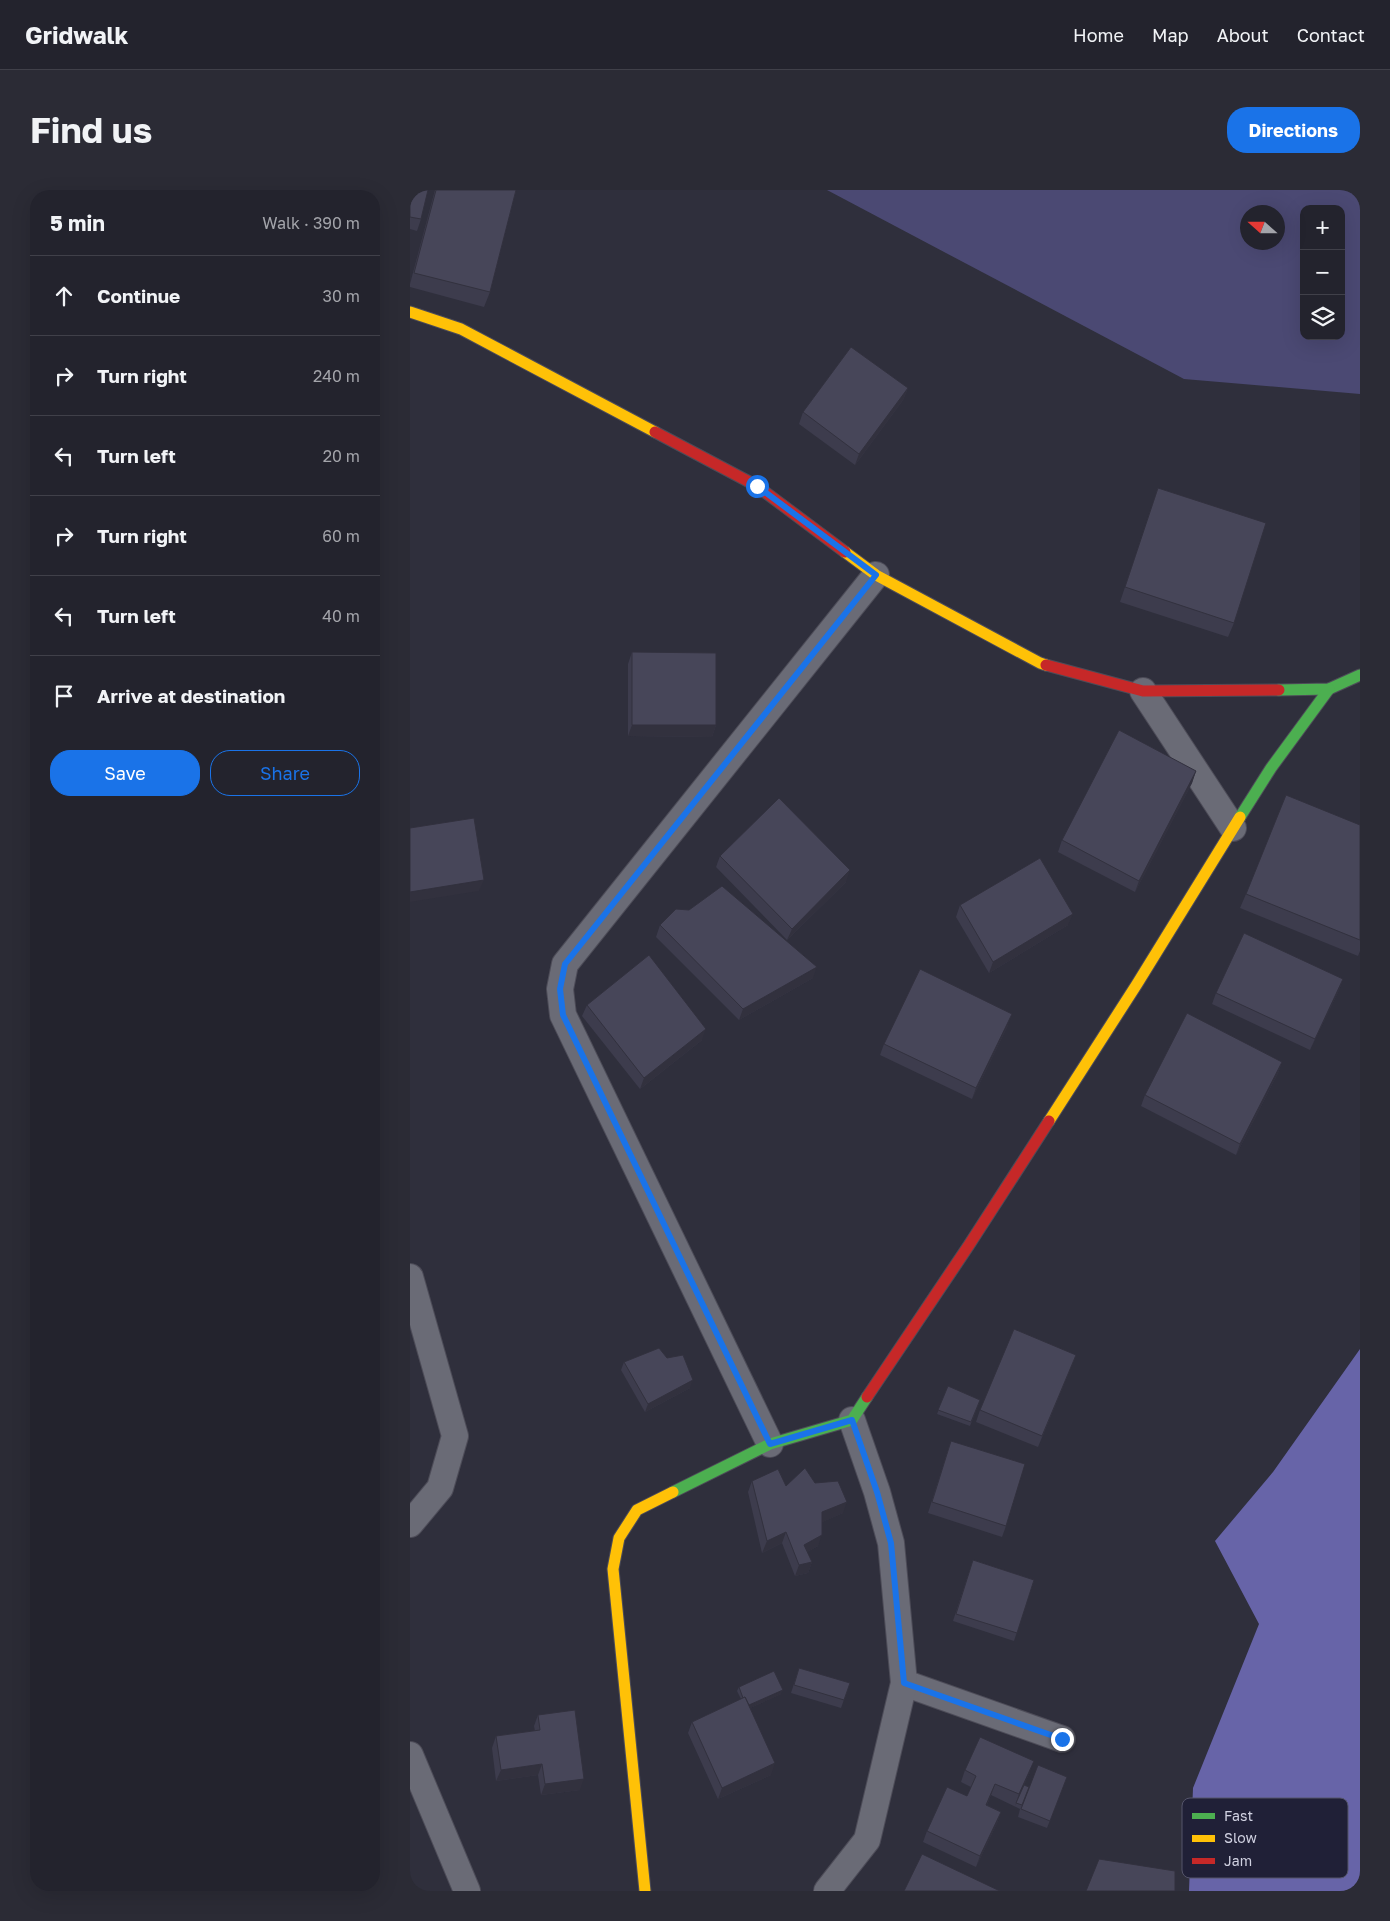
<!DOCTYPE html>
<html lang="en">
<head>
<meta charset="utf-8">
<style>
	body { margin:0; font-family:"Golos Text",sans-serif; background:#2b2b35; color:#f1f3f6 }
	.controls { position:absolute; right:15px; top:15px; display:grid; overflow:hidden; border-radius:10px; box-shadow:0 5px 20px #0002 }
	.controls button { width:45px; height:45px; display:grid; place-items:center; padding:0; border:0; border-bottom:1px solid #404049; background:#23232d; color:#f1f3f6; font:25px sans-serif }
	.compass { position:absolute; left:830px; top:15px; width:45px; height:45px; border-radius:50%; background:#23232d; box-shadow:0 5px 20px #0002; rotate:291deg }
	.stop { position:absolute; width:15px; height:15px; margin:-11px; border:4px solid #1a73e8; border-radius:50%; background:#fff }
	.stop.end { background:#1a73e8; border-color:#fff; box-shadow:0 1px 5px #0008 }
	.list { margin:0; padding:0; list-style:none }
	h2 { display:flex; justify-content:space-between; align-items:center; height:65px; margin:0; padding:0 20px; font-size:21px }
	h2 small { font-size:16px; font-weight:400; color:#a3a4aa }
	.list li { display:grid; grid-template-columns:32px 1fr auto; gap:15px; align-items:center; box-sizing:border-box; height:80px; padding:0 20px; border-top:1px solid #404049 }
	.list b { display:block; font-size:19px; white-space:nowrap }
	.list em { font-size:16px; font-style:normal; color:#a3a4aa }
	.actions { display:flex; gap:10px; padding:15px 20px }
	.actions a { flex:1; padding:11px 0; border:1px solid #1a73e8; border-radius:20px; text-align:center; font-size:18px; color:#1a73e8 }
	.actions .main { background:#1a73e8; color:#fff }
	.icon { flex:none; width:28px; height:28px; fill:none; stroke:currentColor; stroke-width:2; stroke-linecap:round; stroke-linejoin:round }
	.map { position:relative; flex:none; width:950px; height:1701px; overflow:hidden; border-radius:20px }
	header { display:flex; align-items:center; gap:30px; box-sizing:border-box; height:70px; padding:0 25px; background:#23232d; border-bottom:1px solid #404049 }
	header strong { font-size:24px }
	nav { display:flex; gap:28px; margin-inline-start:auto; font-size:18px }
	.intro { display:flex; align-items:center; justify-content:space-between; box-sizing:border-box; height:120px; padding:0 30px }
	h1 { margin:0; font-size:35px }
	.button { padding:12px 22px; border-radius:20px; background:#1a73e8; color:#fff; font-size:18px; font-weight:700 }
	main { display:flex; gap:30px; padding:0 30px }
	aside { flex:1; background:#23232d; border-radius:20px; box-shadow:0 5px 20px #0002 }
	.map>svg:first-child { display:block }
	.green { fill:#4b4973; fill-rule:evenodd }
	.water { fill:#6764a8 }
	.lines { fill:none; stroke-linecap:round; stroke-linejoin:round }
	.street-casing { stroke:#4d4c58; stroke-width:28 }
	.fast-casing { stroke:#4d4c58; stroke-width:13 }
	.slow-casing { stroke:#4d4c58; stroke-width:13 }
	.jam-casing { stroke:#4d4c58; stroke-width:13 }
	.street { stroke:#6a6b76; stroke-width:26 }
	.fast { stroke:#4caf50; stroke-width:11 }
	.slow { stroke:#ffc107; stroke-width:11 }
	.jam { stroke:#c62828; stroke-width:11 }
	.wall { fill:#3d3c4d }
	.shaded-wall { fill:#32313e }
	.building { fill:#474659; stroke:#32313e }
	.route { stroke:#1a73e8; stroke-width:6 }
	.key { fill:#202037; stroke:#55556a; stroke-width:1 }
	.key-label { font-size:14px; fill:#d0d1e1 }
</style>
</head>
<body>
<header>
<strong>Gridwalk</strong>
<nav><a>Home</a><a>Map</a><a>About</a><a>Contact</a></nav>
</header>
<div class="intro"><h1>Find us</h1><a class="button">Directions</a></div>
<main>
<aside>
<h2>5 min<small>Walk · 390 m</small></h2>
<ul class="list">
<li><svg class="icon" aria-label="ahead" viewBox="0 0 24 24"><path d="M12 20V5M6 11l6-6 6 6"/></svg><div><b>Continue</b></div><em>30 m</em></li>
<li><svg class="icon" aria-label="right" viewBox="0 0 24 24"><path d="M7 20v-9h11M14 6l5 5-5 5"/></svg><div><b>Turn right</b></div><em>240 m</em></li>
<li><svg class="icon" aria-label="left" viewBox="0 0 24 24"><path d="M17 20v-9H6M10 6l-5 5 5 5"/></svg><div><b>Turn left</b></div><em>20 m</em></li>
<li><svg class="icon" aria-label="right" viewBox="0 0 24 24"><path d="M7 20v-9h11M14 6l5 5-5 5"/></svg><div><b>Turn right</b></div><em>60 m</em></li>
<li><svg class="icon" aria-label="left" viewBox="0 0 24 24"><path d="M17 20v-9H6M10 6l-5 5 5 5"/></svg><div><b>Turn left</b></div><em>40 m</em></li>
<li><svg class="icon" aria-label="arrive" viewBox="0 0 24 24"><path d="M6 21V4h12l-3 4 3 4H6"/></svg><div><b>Arrive at destination</b></div></li>
</ul>
<div class="actions"><a class="main">Save</a><a>Share</a></div>
</aside>
<div class="map">
<svg width="950" height="1701" viewBox="0 0 950 1701">
	<rect width="100%" height="100%" fill="#2f2f3c"/>
	<path class="green" d="M417,0H950V204L774,189ZM894,19H931V146H894ZM838,22H868V52H838Z"/>
	<path class="water" d="M950,1159V1701H779L783,1598L849,1434L805,1351L863,1282Z"/>
	<g class="lines">
		<defs>
			<g id="street">
				<path d="M733,501L823,638"/>
				<path d="M0,1087L45,1246L30,1298L0,1334"/>
				<path d="M360,1254L153,825L150,799L155,774L466,385"/>
				<path d="M494,1493L652,1549"/>
				<path d="M0,1565L57,1701"/>
				<path d="M417,1701L457,1650L494,1493L481,1353L467,1302L442,1230"/>
			</g>
			<g id="fast">
				<path d="M869,500L919,499L950,485"/>
				<path d="M830,627L861,578L919,499"/>
				<path d="M263,1302L360,1254L442,1230L457,1207"/>
			</g>
			<g id="slow">
				<path d="M0,122L51,139L245,242"/>
				<path d="M435,362L466,385L630,473L636,475"/>
				<path d="M639,931L727,794L830,627"/>
				<path d="M235,1701L203,1379L209,1348L227,1320L263,1302"/>
			</g>
			<g id="jam">
				<path d="M245,242L347,296L435,362"/>
				<path d="M636,475L733,501L869,500"/>
				<path d="M457,1207L559,1055L639,931"/>
			</g>
		</defs>
		<use href="#street" class="street-casing"/>
		<use href="#fast" class="fast-casing"/>
		<use href="#slow" class="slow-casing"/>
		<use href="#jam" class="jam-casing"/>
		<use href="#street" class="street"/>
		<use href="#fast" class="fast"/>
		<use href="#slow" class="slow"/>
		<use href="#jam" class="jam"/>
	</g>
	<g class="wall">
		<path d="M0,0L11,29L7,41L0,39Z"/>
		<path d="M25,0H106L80,102L74,117L0,97V94Z"/>
		<path d="M498,198L493,210L445,275L389,234L393,222Z"/>
		<path d="M748,298L824,433L818,447L710,412Z"/>
		<path d="M222,462L306,535L302,547L218,546V474Z"/>
		<path d="M786,581L782,593L725,702L648,662L652,650Z"/>
		<path d="M950,635V761L948,766L830,718L836,704Z"/>
		<path d="M310,666L436,692L377,750L306,677Z"/>
		<path d="M550,715L658,735L579,783L546,727Z"/>
		<path d="M250,735L403,788L329,830L246,747Z"/>
		<path d="M933,789L929,800L900,860L802,814L806,803Z"/>
		<path d="M177,815L292,850L230,899L172,826Z"/>
		<path d="M598,835L562,909L470,865L474,854Z"/>
		<path d="M872,872L868,883L826,965L731,916L735,905Z"/>
		<path d="M666,1165L628,1257L566,1232L570,1220Z"/>
		<path d="M214,1172L280,1198L235,1222L211,1180Z"/>
		<path d="M538,1196L570,1210L560,1236L527,1224Z"/>
		<path d="M541,1251L596,1336L592,1347L518,1323Z"/>
		<path d="M342,1291L376,1296L405,1293L433,1323L412,1332L408,1356L397,1362L402,1372L398,1383L385,1386L372,1353L352,1363L338,1302Z"/>
		<path d="M563,1370L624,1390L604,1451L543,1431Z"/>
		<path d="M389,1478L440,1493L431,1518L381,1503Z"/>
		<path d="M329,1497L371,1504L340,1518L361,1585L308,1609L278,1543L282,1532L331,1509L327,1501Z"/>
		<path d="M128,1525L170,1600L131,1605L128,1585L86,1591L82,1558L86,1546L125,1541L124,1536Z"/>
		<path d="M555,1580L620,1582L614,1595L619,1597L657,1587L637,1638L608,1627L610,1619L581,1605L577,1615L591,1622L587,1633L566,1677L513,1652L517,1641L557,1606L561,1597L551,1592Z"/>
	</g>
	<g class="shaded-wall">
		<path d="M498,198L493,210L445,275L449,264Z"/>
		<path d="M222,535H306L302,547L218,546Z"/>
		<path d="M786,581L782,593L725,702L729,691Z"/>
		<path d="M440,680L436,692L377,750L382,739Z"/>
		<path d="M74,690L69,701L0,712V702Z"/>
		<path d="M663,724L658,735L579,783L583,772Z"/>
		<path d="M407,777L403,788L329,830L333,819Z"/>
		<path d="M933,789L929,800L900,860L905,849Z"/>
		<path d="M602,824L598,835L562,909L566,898Z"/>
		<path d="M296,839L292,850L230,899L234,888Z"/>
		<path d="M872,872L868,883L826,965L830,954Z"/>
		<path d="M283,1190L280,1198L235,1222L238,1214Z"/>
		<path d="M437,1312L433,1323L408,1334L412,1322Z"/>
		<path d="M376,1342L372,1353L352,1363L357,1351Z"/>
		<path d="M412,1345L408,1356L390,1366L394,1355Z"/>
		<path d="M402,1372L398,1383L385,1386L389,1375Z"/>
		<path d="M373,1500L371,1504L336,1520L337,1516Z"/>
		<path d="M624,1571L620,1582L605,1616L609,1604Z"/>
		<path d="M365,1573L361,1585L308,1609L312,1598Z"/>
		<path d="M132,1574L128,1585L86,1591L91,1580Z"/>
		<path d="M174,1589L170,1600L131,1605L135,1594Z"/>
		<path d="M585,1594L581,1605L572,1626L576,1615Z"/>
		<path d="M591,1622L587,1633L566,1677L570,1666Z"/>
	</g>
	<g class="building">
		<path d="M0,0H18L11,29L0,27Z"/>
		<path d="M26,0H106L80,102L4,83Z"/>
		<path d="M441,157L498,198L449,264L393,222Z"/>
		<path d="M748,298L856,333L824,433L715,397Z"/>
		<path d="M222,462L306,463V535H222Z"/>
		<path d="M709,540L786,581L729,691L652,650Z"/>
		<path d="M876,605L950,635V750L836,704Z"/>
		<path d="M369,608L440,680L382,739L310,666Z"/>
		<path d="M64,628L74,690L0,702V638Z"/>
		<path d="M630,668L663,724L583,772L550,715Z"/>
		<path d="M312,696L407,777L333,819L250,735L266,719L279,720Z"/>
		<path d="M834,743L933,789L905,849L806,803Z"/>
		<path d="M239,765L296,839L234,888L177,815Z"/>
		<path d="M510,779L602,824L566,898L474,854Z"/>
		<path d="M777,823L872,872L830,954L735,905Z"/>
		<path d="M604,1139L666,1165L632,1246L570,1220Z"/>
		<path d="M249,1158L257,1168L273,1165L283,1190L238,1214L214,1172Z"/>
		<path d="M538,1196L570,1210L561,1232L528,1220Z"/>
		<path d="M541,1251L615,1274L596,1336L522,1312Z"/>
		<path d="M395,1278L405,1293L428,1291L437,1312L412,1322V1345L394,1355L402,1372L389,1375L376,1342L357,1351L342,1291L368,1279L376,1296Z"/>
		<path d="M563,1370L624,1390L607,1443L546,1424Z"/>
		<path d="M389,1478L440,1493L434,1510L384,1495Z"/>
		<path d="M364,1481L373,1500L339,1515L335,1507L333,1508L329,1497Z"/>
		<path d="M335,1507L365,1573L312,1598L282,1532Z"/>
		<path d="M165,1520L174,1589L135,1594L132,1574L91,1580L86,1546L130,1540L128,1525Z"/>
		<path d="M570,1547L624,1571L609,1604L585,1594L576,1615L591,1622L570,1666L517,1641L537,1597L557,1606L566,1586L555,1580Z"/>
		<path d="M628,1575L657,1587L640,1631L611,1619Z"/>
		<path d="M614,1595L619,1597L612,1615L606,1613Z"/>
		<path d="M512,1664L590,1701H494Z"/>
		<path d="M689,1669L765,1681V1701H676Z"/>
	</g>
	<g class="lines">
		<path class="route" d="M347,296L466,385L155,774L150,799L153,825L360,1254L442,1230L467,1302L481,1353L494,1493L652,1549"/>
	</g>
	<rect x="772" y="1608" width="166" height="80" rx="8" class="key"/>
	<rect x="782" y="1623" width="23" height="6" fill="#4caf50"/>
	<rect x="782" y="1645" width="23" height="7" fill="#ffc107"/>
	<rect x="782" y="1668" width="23" height="6" fill="#c62828"/>
	<g class="key-label">
		<text x="814" y="1631">Fast</text>
		<text x="814" y="1653">Slow</text>
		<text x="814" y="1676">Jam</text>
	</g>
</svg>
<div class="controls">
<button>+</button>
<button>−</button>
<button><svg class="icon" aria-label="layers" viewBox="0 0 24 24"><path d="M12 4l9 5-9 5-9-5zM3 14l9 5 9-5"/></svg></button>
</div>
<svg class="compass" viewBox="-18 -18 36 36"><path d="M0-13l5 13h-10z" fill="#e53935"/><path d="M0 13l5-13h-10z" fill="#a3a4aa"/></svg>
<div class="stop" style="left:347px;top:296px"></div>
<div class="stop end" style="left:652px;top:1549px"></div>
</div>
</main>
</body>
</html>
